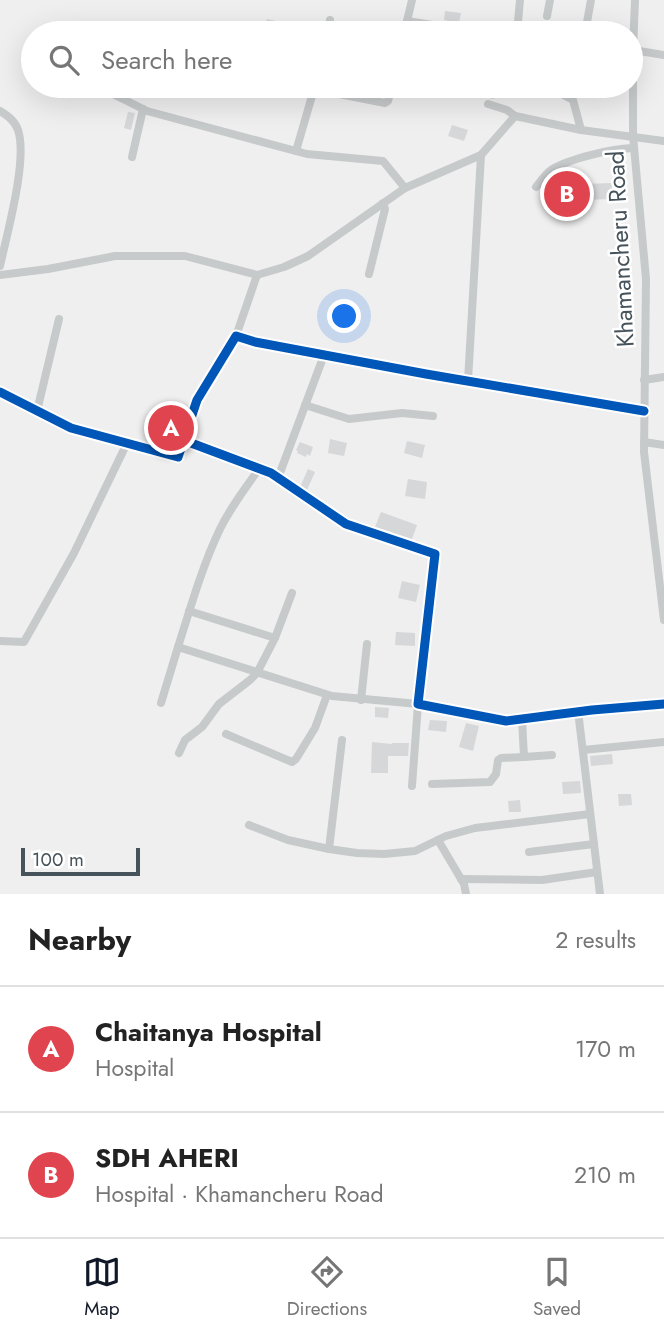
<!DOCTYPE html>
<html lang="en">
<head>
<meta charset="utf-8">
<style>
	body { margin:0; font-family:Jost,sans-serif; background:#f2f2f2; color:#222 }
	.scale { position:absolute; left:21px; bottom:18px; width:119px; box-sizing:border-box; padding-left:7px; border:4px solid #47535b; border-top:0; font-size:19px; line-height:24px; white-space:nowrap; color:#47535b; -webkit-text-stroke:5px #fff; paint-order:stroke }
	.you { position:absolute; left:345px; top:317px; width:24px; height:24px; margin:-18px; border:5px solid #fff; border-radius:50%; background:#1a73e8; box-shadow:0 0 0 10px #1a73e833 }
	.badge { display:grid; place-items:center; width:46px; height:46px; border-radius:50%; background:#111827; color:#fff; font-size:23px; font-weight:700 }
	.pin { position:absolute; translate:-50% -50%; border:4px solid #fff; box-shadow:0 2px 7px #0006 }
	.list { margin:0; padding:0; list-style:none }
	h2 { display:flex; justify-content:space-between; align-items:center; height:91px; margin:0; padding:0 28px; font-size:30px }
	h2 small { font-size:23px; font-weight:400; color:#767676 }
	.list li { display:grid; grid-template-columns:46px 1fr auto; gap:21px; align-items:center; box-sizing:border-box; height:126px; padding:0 28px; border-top:2px solid #e0e0e0 }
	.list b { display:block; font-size:26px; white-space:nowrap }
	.list p { margin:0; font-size:23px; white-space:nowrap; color:#767676 }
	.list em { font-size:23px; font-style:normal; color:#767676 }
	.icon { flex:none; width:38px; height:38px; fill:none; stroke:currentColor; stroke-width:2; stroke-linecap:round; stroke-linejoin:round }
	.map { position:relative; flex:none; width:664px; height:894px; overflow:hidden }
	.search { position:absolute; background:#fff; box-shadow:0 7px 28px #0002; left:21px; right:21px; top:21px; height:77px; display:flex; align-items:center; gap:18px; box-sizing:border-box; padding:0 24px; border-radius:38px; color:#767676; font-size:26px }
	.sheet { height:343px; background:#fff }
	nav { display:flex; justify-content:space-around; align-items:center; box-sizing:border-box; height:98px; border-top:2px solid #e0e0e0; background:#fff; font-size:19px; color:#767676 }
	nav a { display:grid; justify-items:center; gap:4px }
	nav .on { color:#111827 }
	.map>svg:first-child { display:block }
	.building { fill:#d6d7d8 }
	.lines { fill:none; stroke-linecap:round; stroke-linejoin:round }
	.street { stroke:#c7cacb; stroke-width:8 }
	.cycleway-casing { stroke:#fff; stroke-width:13 }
	.cycleway { stroke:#0057b8; stroke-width:9 }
	.labels { text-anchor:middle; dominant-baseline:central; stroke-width:5; stroke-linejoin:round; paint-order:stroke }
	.street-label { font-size:24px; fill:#47535b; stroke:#fff }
</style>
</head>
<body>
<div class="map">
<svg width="664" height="894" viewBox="0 0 664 894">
	<rect width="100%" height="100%" fill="#f0efef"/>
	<g class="building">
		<path d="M445,11L461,13L459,23L444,20Z"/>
		<path d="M267,19L284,23L282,33H263Z"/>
		<path d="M401,86L420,87L417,98L399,97Z"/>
		<path d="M482,86H498L494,99L479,96Z"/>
		<path d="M128,112L135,113L131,130L124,128Z"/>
		<path d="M452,125L468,130L464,141L448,136Z"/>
		<path d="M612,183V199L551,201L550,185Z"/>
		<path d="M168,414L178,416L173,440L163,437Z"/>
		<path d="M330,439L347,443L344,456L328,453Z"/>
		<path d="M407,441L425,445L422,458L404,453Z"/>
		<path d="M300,442L313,447L310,456L307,454L306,457L297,453L298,451L296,450Z"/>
		<path d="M308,469L315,472L307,490L301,485Z"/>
		<path d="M408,479L427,482L425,499L405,496Z"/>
		<path d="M381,512L417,525L412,539L375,527Z"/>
		<path d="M402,581L420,585L416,602L398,598Z"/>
		<path d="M396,632L415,633V646L395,645Z"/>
		<path d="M375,707L389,708L388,718L375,717Z"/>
		<path d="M430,720L447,721L446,732L428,730Z"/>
		<path d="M466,723L479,726L473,751L459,747Z"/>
		<path d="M372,742L392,744V743H409L408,756H388V773H371Z"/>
		<path d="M612,754L613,764L591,766L590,756Z"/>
		<path d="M580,781L581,793L563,794L562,782Z"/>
		<path d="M618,794H631L632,805L619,806Z"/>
		<path d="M520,800L521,812H509L508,801Z"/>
	</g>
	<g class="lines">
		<g class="street">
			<path d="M412,0L407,21L483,33"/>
			<path d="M635,0L633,50V136L646,279L644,452L664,620"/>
			<path d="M547,16L550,0"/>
			<path d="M240,32L245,33"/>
			<path d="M327,33L330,20"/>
			<path d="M404,33L407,21"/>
			<path d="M517,33L520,0"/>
			<path d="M585,33L591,0"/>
			<path d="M633,50L664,55"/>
			<path d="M97,86L147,111L307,154L383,161L405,188"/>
			<path d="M315,86L314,89L385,103L388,101L392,86"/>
			<path d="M547,86L573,100L581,130"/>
			<path d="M488,104L507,110L515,116"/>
			<path d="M0,111C8,116 15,121 18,130C28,159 7,234 0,266"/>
			<path d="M296,151L314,89"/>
			<path d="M132,157L143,109"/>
			<path d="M536,187C541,181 545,174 551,170C568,159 614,148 634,148"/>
			<path d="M369,274L385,209L383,203"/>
			<path d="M0,275L48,269L115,256H185L257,275"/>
			<path d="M236,336L257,275L284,267L308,256L405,188L481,155"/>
			<path d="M644,380L664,377"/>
			<path d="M468,381L481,155L515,116L581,130L664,141"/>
			<path d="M0,392L71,428L178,457L197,400L236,336L255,342L426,374L644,411"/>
			<path d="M305,405L349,419L402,413L433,416"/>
			<path d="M37,411L59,319"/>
			<path d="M183,440L271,473L346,524L435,554L418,704L506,721L592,710L664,704"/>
			<path d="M644,442L664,445"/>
			<path d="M259,469C245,488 231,507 220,529C203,564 190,609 178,647L332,696L418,704L412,786"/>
			<path d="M278,478L324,355"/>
			<path d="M189,611L275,638"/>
			<path d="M0,641L24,642L74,553L127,443"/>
			<path d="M361,700L367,644"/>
			<path d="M161,703L178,647"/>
			<path d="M578,711L600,894"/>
			<path d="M226,734L292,762L296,759L315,728L327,695"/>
			<path d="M583,750L664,742"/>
			<path d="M179,753L185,740L202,727L219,704L250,680L257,673L275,638L292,593"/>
			<path d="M524,757L552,755"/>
			<path d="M432,784L490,782L496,774L498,760L501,758L524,757L522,719"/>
			<path d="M249,825L288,840L329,849L357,853L384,854L415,851L446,836L475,828L590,814"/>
			<path d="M438,840L464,884L466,894"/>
			<path d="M329,849L342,740"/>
			<path d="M529,852L594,844"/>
			<path d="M461,879L542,880L597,872"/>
		</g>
		<defs>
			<g id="cycleway">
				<path d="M0,392L71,428L178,457L197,400L236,336L255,342L426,374L644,411"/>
				<path d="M183,440L271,473L346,524L435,554L418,704L506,721L592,710L664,704"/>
			</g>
		</defs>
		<use href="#cycleway" class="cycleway-casing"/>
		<use href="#cycleway" class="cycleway"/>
	</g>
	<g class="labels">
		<g class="street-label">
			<text transform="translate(620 249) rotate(-93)">Khamancheru Road</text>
		</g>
	</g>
</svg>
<div class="scale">100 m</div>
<div class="you"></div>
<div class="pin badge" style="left:171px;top:428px;background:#e0444e">A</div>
<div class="pin badge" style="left:567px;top:194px;background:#e0444e">B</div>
<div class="search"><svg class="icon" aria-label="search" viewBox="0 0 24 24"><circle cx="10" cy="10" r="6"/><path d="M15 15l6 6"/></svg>Search here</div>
</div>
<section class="sheet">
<h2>Nearby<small>2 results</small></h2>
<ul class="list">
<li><span class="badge" style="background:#e0444e">A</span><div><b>Chaitanya Hospital</b><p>Hospital</p></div><em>170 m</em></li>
<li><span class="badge" style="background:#e0444e">B</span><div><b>SDH AHERI</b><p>Hospital · Khamancheru Road</p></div><em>210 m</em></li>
</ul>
</section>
<nav>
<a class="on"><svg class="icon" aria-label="map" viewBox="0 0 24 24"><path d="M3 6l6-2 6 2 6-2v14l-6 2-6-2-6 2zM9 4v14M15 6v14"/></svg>Map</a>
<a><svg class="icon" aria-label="directions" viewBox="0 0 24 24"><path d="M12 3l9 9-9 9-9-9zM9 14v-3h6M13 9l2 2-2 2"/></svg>Directions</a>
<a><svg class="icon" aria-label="saved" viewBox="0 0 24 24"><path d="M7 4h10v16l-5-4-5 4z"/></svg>Saved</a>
</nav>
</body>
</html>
